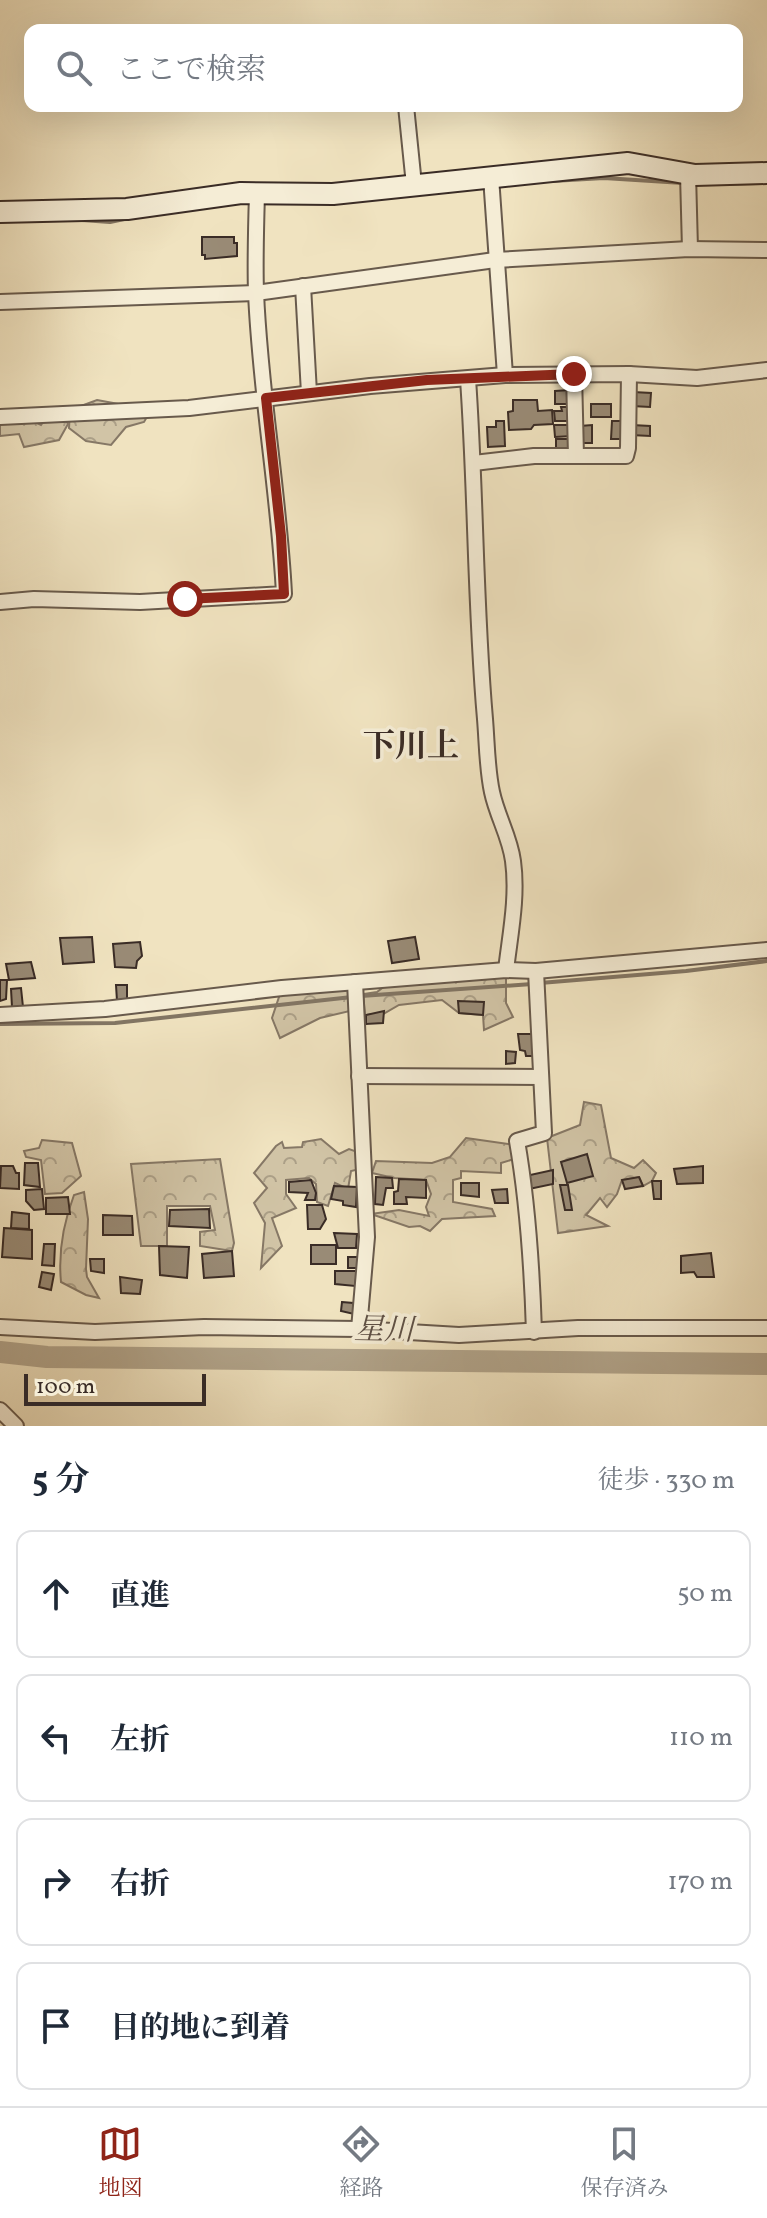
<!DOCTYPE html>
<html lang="ja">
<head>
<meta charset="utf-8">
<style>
	body { margin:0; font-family:Vollkorn,"Noto Serif JP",serif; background:#f6f6f7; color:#1f2937 }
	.scale { position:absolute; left:24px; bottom:20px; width:182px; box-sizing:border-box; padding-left:8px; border:4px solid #3a2c26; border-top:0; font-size:22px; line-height:28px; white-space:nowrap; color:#3a2c26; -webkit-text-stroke:6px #f5edd6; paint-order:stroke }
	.stop { position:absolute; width:24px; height:24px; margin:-18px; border:6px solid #8f2418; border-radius:50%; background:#fff }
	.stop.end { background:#8f2418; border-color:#fff; box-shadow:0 2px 8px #0008 }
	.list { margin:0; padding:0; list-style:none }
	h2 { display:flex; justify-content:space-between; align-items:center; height:104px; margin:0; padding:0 32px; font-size:34px }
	h2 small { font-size:26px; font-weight:400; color:#747a83 }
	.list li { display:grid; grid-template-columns:52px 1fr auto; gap:24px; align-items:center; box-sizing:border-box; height:128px; margin:0 16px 16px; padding:0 16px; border:2px solid #e0e1e3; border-radius:16px }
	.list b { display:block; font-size:30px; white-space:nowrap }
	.list em { font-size:26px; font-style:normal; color:#747a83 }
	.icon { flex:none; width:44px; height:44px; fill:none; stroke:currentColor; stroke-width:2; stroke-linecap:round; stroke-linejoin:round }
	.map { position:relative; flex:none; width:767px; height:1426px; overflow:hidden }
	.search { position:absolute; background:#fff; box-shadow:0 8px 32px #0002; left:24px; right:24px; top:24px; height:88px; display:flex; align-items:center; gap:20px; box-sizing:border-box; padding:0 28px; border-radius:16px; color:#747a83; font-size:30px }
	.sheet { height:680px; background:#fff }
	nav { display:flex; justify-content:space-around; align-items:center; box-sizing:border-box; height:112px; border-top:2px solid #e0e1e3; background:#fff; font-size:22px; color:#747a83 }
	nav a { display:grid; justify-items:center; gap:4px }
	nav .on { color:#8f2418 }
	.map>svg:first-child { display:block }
	.forest { fill:url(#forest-crowns); stroke:#867866; stroke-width:2 }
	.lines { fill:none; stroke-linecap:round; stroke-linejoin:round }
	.stream { stroke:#827563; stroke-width:4 }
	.river { stroke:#b2a58c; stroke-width:22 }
	.building { fill:#998b76; stroke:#3a2c26; stroke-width:2 }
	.street-casing { stroke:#685a4c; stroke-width:18 }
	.secondary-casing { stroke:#3a2c26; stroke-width:24 }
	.street { stroke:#f5edd6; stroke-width:14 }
	.secondary { stroke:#f5edd6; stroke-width:20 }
	.route { stroke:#8f2418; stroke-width:10 }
	.labels { text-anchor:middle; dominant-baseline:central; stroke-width:7; stroke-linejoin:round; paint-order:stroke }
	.water-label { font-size:30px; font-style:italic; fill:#5e5045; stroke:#f5edd6 }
	.quarter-label { font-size:32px; font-weight:bold; fill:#3a2c26; stroke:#f5edd6 }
</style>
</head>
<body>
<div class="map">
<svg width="767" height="1426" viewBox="0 0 767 1426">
	<defs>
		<pattern id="forest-crowns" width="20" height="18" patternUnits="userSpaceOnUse" patternTransform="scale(2)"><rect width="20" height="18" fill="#d1c4a6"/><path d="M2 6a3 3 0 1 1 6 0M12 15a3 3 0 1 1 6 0" fill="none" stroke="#ab9f87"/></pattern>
	</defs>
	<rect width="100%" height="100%" fill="#f0e3c0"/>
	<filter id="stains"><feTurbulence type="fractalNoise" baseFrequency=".0025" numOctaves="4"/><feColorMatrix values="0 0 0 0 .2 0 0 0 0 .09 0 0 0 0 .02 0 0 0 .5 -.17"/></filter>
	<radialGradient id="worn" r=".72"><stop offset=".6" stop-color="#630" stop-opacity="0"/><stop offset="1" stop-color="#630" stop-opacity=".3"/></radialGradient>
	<g class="forest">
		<path d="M97,400L151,410L144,422L126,427L111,445L86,441L69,428L70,410Z"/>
		<path d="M49,414H63L68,424L59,440L24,447L19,434L0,436V419L23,416L41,425Z"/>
		<path d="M506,970V1003L513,1017L484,1030L483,1015L459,1013L442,1000L399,1005L366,1024L363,994L377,992L390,982Z"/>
		<path d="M340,983L354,994L350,1011L320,1018L280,1038L272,1018L282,988Z"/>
		<path d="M584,1102L601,1105L611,1158L634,1168L643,1160L656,1173L652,1181L643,1186L639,1177L622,1180L617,1194L607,1207L600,1198L586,1215L608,1226L558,1233L547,1138L580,1125Z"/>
		<path d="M466,1138L515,1145L514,1159L501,1163V1173L461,1171V1178L453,1180V1202L492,1209L495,1216L442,1219L430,1231L420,1226L409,1227L371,1214L399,1210L429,1216L426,1207L431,1194L426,1180L394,1178L372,1173L376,1161L432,1163L450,1157Z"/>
		<path d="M321,1139L339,1154L349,1149L369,1156L364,1168L351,1171L348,1189L335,1183L328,1206L317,1202L316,1184L309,1178L286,1180V1194L296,1208L272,1218L282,1246L261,1268L265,1223L254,1203L267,1188L254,1173L276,1146L282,1142L284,1148L302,1147L303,1142Z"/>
		<path d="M42,1140L72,1143L81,1176L62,1193L45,1194L41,1160L26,1157L24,1151L39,1148Z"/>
		<path d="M220,1159L234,1243L232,1251L200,1246V1232L215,1230L210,1206H167V1246H141L131,1164Z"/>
		<path d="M84,1192L88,1219L86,1269L87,1277L99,1298L86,1295L61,1282C58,1251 63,1224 74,1195Z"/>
	</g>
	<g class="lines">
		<g class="stream">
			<path d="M552,181L604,178L683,183"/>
			<path d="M708,184L767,183"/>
			<path d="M82,220L110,222L129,218"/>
			<path d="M540,983L686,971L767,961"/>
			<path d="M361,996L532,984"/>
			<path d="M0,1024L115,1023L352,997"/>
		</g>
		<path class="river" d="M0,1352L47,1357L767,1364"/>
	</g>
	<g class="building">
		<path d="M202,237H234V243H237V256L205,259V255H202Z"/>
		<path d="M570,390L571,404H555V391Z"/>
		<path d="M633,392L651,393L650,407L632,406Z"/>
		<path d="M513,400H537L538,411L552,410L553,424L534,425L531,429L509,430L508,412L513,411Z"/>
		<rect x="591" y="404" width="20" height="13"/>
		<path d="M561,407H571V421H555L554,411H562Z"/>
		<path d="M496,421H504L505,446L488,447L487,427H496Z"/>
		<path d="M612,421H622V439H611Z"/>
		<path d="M554,425H571L572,436L555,437Z"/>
		<path d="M592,425V443H581L580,426Z"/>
		<path d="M632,425L650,426V436L631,435Z"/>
		<rect x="556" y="439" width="17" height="13"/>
		<path d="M92,937L94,962L63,964L60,938Z"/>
		<path d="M415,937L419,959L392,963L388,941Z"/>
		<path d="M140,942L142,956L137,961L136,968L115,967L113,944Z"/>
		<path d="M31,962L35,978L9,980L6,964Z"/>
		<path d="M0,980H7L6,999L0,1001Z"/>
		<path d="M116,985H127V1001H117Z"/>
		<path d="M21,988L23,1007H12L11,989Z"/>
		<path d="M458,1001L484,1002L483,1015L459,1013Z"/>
		<path d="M384,1011L383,1023L366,1024V1015Z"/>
		<path d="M518,1034H533L536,1056H526L525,1051L520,1050Z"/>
		<path d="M506,1051L516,1052L515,1063L506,1064Z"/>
		<path d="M587,1154L593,1176L567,1183L561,1162Z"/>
		<path d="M25,1163H38L40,1187L24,1185Z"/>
		<path d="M1,1166H13L16,1173H19V1189L0,1188Z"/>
		<path d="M703,1166V1183L677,1184L674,1169Z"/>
		<path d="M553,1170V1184L529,1189L530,1175Z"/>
		<path d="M376,1177L392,1178L393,1188H386L383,1205L375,1204Z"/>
		<path d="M639,1177L643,1186L625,1189L622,1180Z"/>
		<path d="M399,1179L426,1180V1198L406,1197L407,1204H394V1192L398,1191Z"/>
		<path d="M311,1180L316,1193L315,1200H305L308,1193L289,1192V1182Z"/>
		<path d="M652,1181H661V1199H654Z"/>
		<path d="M461,1183H479V1197L461,1195Z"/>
		<path d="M560,1185H568L572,1210H565Z"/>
		<path d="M334,1186L357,1187L356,1207L343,1205V1201L331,1199Z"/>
		<path d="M42,1189L44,1209L34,1210L26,1201V1190Z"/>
		<path d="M507,1189L508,1203H495L492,1190Z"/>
		<path d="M68,1197L70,1214H46V1198Z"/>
		<path d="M307,1205H322L326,1219L320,1229H308Z"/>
		<path d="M209,1209L210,1228L169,1226L170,1210Z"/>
		<path d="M12,1212L29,1214V1229L11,1228Z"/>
		<path d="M103,1215L132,1216L133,1235H103Z"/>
		<path d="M4,1228L32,1230V1259L2,1257Z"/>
		<path d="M334,1233L357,1234L356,1248H338Z"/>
		<path d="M44,1244H55L54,1266L42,1265Z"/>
		<rect x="311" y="1245" width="25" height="19"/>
		<path d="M159,1246L189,1247L187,1278L160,1275Z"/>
		<path d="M232,1251L234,1276L204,1278L202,1254Z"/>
		<path d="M711,1253L714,1277H697L694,1272L681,1273V1256Z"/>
		<rect x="348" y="1257" width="11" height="11"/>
		<path d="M90,1259H104V1273L91,1271Z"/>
		<path d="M335,1271H357L355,1286L335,1284Z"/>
		<path d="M42,1272L54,1274L51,1290L39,1287Z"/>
		<path d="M120,1277L142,1280L140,1294L121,1293Z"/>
		<path d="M342,1302L353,1303L354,1314L341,1311Z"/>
	</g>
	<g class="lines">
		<defs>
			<g id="street">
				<path d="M406,106L414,185"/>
				<path d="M688,174L690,249"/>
				<path d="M491,177L505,375"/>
				<path d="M303,286L309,393"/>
				<path d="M0,302L256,293L495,260L689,249L767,250"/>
				<path d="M574,374L576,456"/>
				<path d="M468,379C476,493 475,606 485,719C487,743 487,769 492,792C497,816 510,837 513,861C518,897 510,935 506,970"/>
				<path d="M0,417L189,408L370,386L505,375L629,374L697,378L767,370"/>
				<path d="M474,463L534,456H626L628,448L629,374"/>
				<path d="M0,602L34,599L140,602L284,594C279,493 260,393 256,292C255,260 256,226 257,194"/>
				<path d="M355,982L367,1237L359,1329"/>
				<path d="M0,1015L105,1009L282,988L506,970L536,971L767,950"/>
				<path d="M359,1076L541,1077"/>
				<path d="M0,1327L95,1332L204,1327L359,1329L459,1335L578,1328H767"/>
				<path d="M534,1332C532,1268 528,1204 517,1141L544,1133L536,971"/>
				<path d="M0,1410L16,1426"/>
			</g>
			<path id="secondary" d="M0,212L127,209L241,193L333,194L628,163L695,175L767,173"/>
		</defs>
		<use href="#street" class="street-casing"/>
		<use href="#secondary" class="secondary-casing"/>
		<use href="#street" class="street"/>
		<use href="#secondary" class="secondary"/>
	</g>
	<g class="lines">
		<path class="route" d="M185,599L284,594L281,536L266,398L427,380L574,374"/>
	</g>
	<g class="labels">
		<g class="water-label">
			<text transform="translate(384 1331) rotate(1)">星川</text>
		</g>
		<g class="quarter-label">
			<text x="411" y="748">下川上</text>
		</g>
	</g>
	<rect width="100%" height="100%" filter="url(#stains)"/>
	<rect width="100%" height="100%" fill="url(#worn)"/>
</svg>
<div class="scale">100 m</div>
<div class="stop" style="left:185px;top:599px"></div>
<div class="stop end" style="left:574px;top:374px"></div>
<div class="search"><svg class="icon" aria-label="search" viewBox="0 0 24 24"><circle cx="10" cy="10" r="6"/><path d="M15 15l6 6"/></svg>ここで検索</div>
</div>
<section class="sheet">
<h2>5 分<small>徒歩 · 330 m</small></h2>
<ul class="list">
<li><svg class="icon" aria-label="ahead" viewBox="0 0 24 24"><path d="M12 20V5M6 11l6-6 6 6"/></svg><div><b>直進</b></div><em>50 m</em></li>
<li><svg class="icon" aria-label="left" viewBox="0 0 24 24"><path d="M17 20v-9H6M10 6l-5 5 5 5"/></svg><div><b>左折</b></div><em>110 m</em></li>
<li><svg class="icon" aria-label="right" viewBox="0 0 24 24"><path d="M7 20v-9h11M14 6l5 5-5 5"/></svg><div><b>右折</b></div><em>170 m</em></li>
<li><svg class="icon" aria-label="arrive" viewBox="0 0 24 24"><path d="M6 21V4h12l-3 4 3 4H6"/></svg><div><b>目的地に到着</b></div></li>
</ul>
</section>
<nav>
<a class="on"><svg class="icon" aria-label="map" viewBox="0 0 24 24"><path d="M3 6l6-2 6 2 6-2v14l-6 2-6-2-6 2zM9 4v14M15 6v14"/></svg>地図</a>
<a><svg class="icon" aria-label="directions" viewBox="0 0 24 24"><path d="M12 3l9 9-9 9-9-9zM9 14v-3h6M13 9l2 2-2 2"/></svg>経路</a>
<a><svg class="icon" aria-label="saved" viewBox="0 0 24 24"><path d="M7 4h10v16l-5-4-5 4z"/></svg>保存済み</a>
</nav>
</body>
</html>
